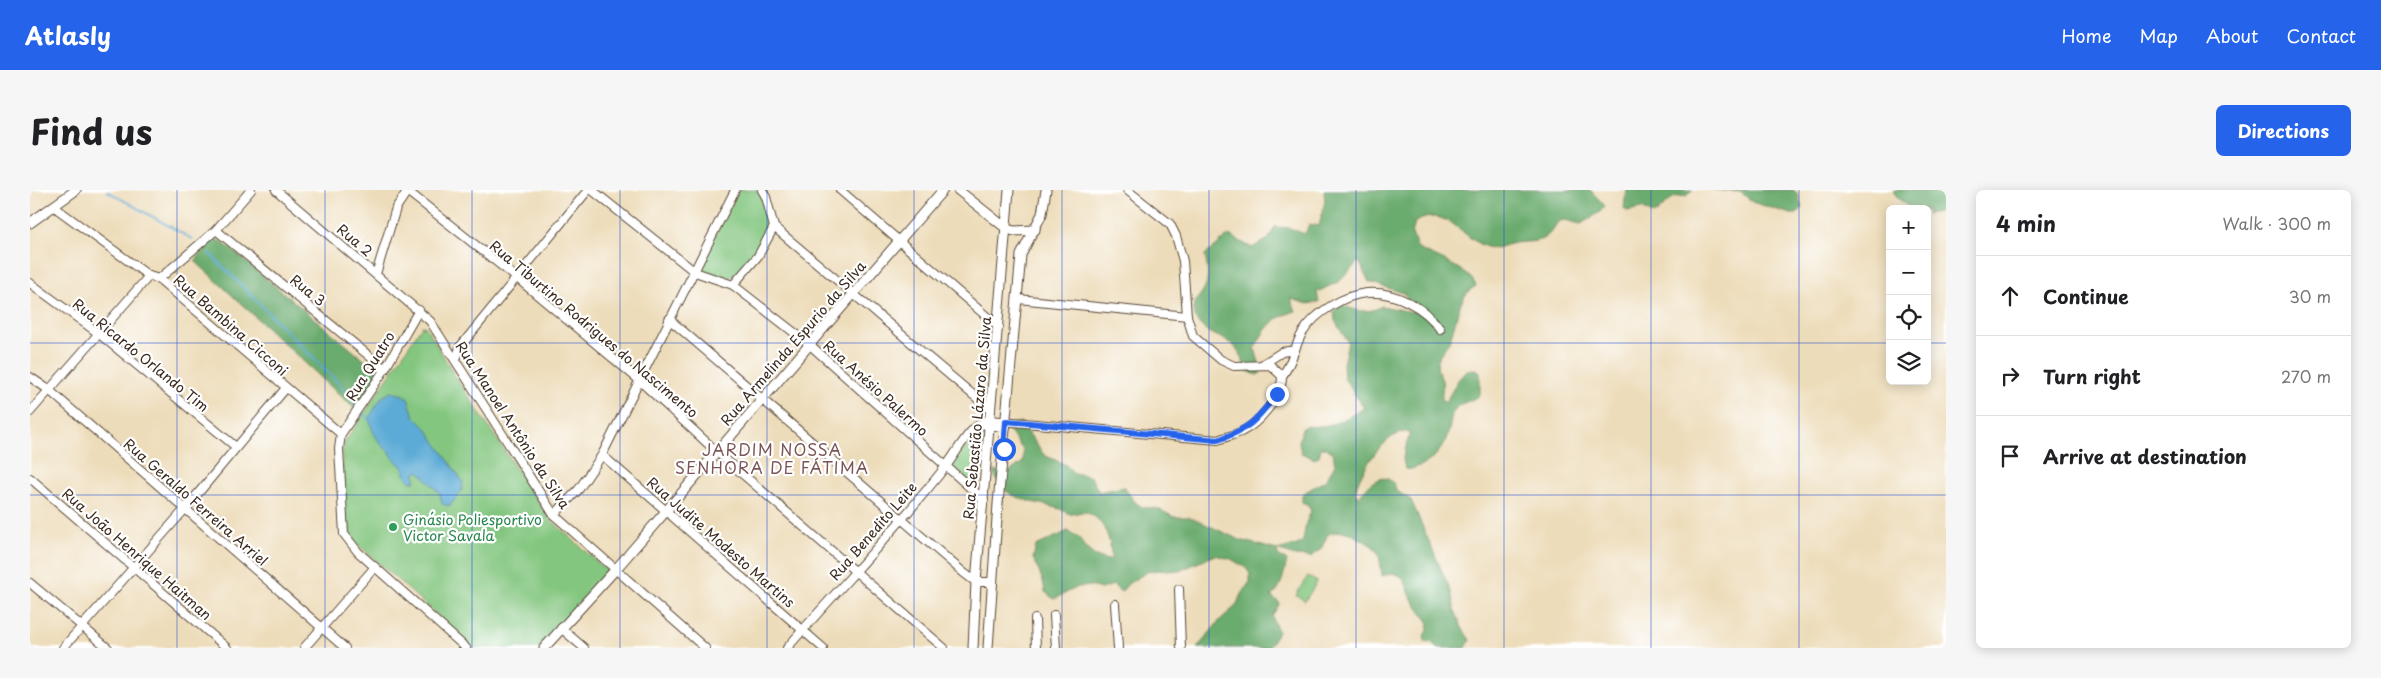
<!DOCTYPE html>
<html lang="en">
<head>
<meta charset="utf-8">
<style>
	body { margin:0; font-family:"Playpen Sans",sans-serif; background:#f6f6f6; color:#202124 }
	.controls { position:absolute; right:15px; top:15px; display:grid; overflow:hidden; border-radius:8px; box-shadow:0 2px 12px #0003 }
	.controls button { width:45px; height:45px; display:grid; place-items:center; padding:0; border:0; border-bottom:1px solid #e0e0e0; background:#fff; color:#202124; font:25px sans-serif }
	.stop { position:absolute; width:15px; height:15px; margin:-11px; border:4px solid #2563eb; border-radius:50%; background:#fff }
	.stop.end { background:#2563eb; border-color:#fff; box-shadow:0 1px 5px #0008 }
	.list { margin:0; padding:0; list-style:none }
	h2 { display:flex; justify-content:space-between; align-items:center; height:65px; margin:0; padding:0 20px; font-size:21px }
	h2 small { font-size:16px; font-weight:400; color:#757577 }
	.list li { display:grid; grid-template-columns:32px 1fr auto; gap:15px; align-items:center; box-sizing:border-box; height:80px; padding:0 20px; border-top:1px solid #e0e0e0 }
	.list b { display:block; font-size:19px; white-space:nowrap }
	.list em { font-size:16px; font-style:normal; color:#757577 }
	.icon { flex:none; width:28px; height:28px; fill:none; stroke:currentColor; stroke-width:2; stroke-linecap:round; stroke-linejoin:round }
	.map { position:relative; flex:none; width:1916px; height:458px; overflow:hidden; border-radius:8px }
	header { display:flex; align-items:center; gap:30px; box-sizing:border-box; height:70px; padding:0 25px; background:#2563eb; color:#fff }
	header strong { font-size:24px }
	nav { display:flex; gap:28px; margin-inline-start:auto; font-size:18px }
	.intro { display:flex; align-items:center; justify-content:space-between; box-sizing:border-box; height:120px; padding:0 30px }
	h1 { margin:0; font-size:35px }
	.button { padding:12px 22px; border-radius:8px; background:#2563eb; color:#fff; font-size:18px; font-weight:700 }
	main { display:flex; gap:30px; padding:0 30px }
	aside { flex:1; background:#fff; border-radius:8px; box-shadow:0 2px 12px #0003 }
	.map>svg:first-child { display:block }
	.green { fill:#83c67f; stroke:#5f784e }
	.forest { fill:#6aab6e; stroke:#526a46 }
	.water { fill:#5cabd6; stroke:#4c6a7a }
	.lines { fill:none; stroke-linecap:round; stroke-linejoin:round }
	.stream { stroke:#5cabd6; stroke-width:2 }
	.minor-casing { stroke:#564535; stroke-width:10 }
	.tertiary-casing { stroke:#564535; stroke-width:11 }
	.minor { stroke:#fff; stroke-width:8 }
	.tertiary { stroke:#fff; stroke-width:9 }
	.route { stroke:#2563eb; stroke-width:6 }
	.grid { fill:none; stroke:#1d4ed8; stroke-width:1; stroke-opacity:0.55 }
	.leisure-dot { fill:#2e9e5b; stroke:#fff; stroke-width:2 }
	.labels { text-anchor:middle; dominant-baseline:central; stroke-width:4.5; stroke-linejoin:round; paint-order:stroke }
	.street-label { font-size:14px; fill:#3b2a1e; stroke:#fff }
	.leisure-label { font-size:14px; fill:#27864d; stroke:#fff; text-anchor:start }
	.quarter-label { font-size:16px; letter-spacing:1px; fill:#7c5558; stroke:#fff }
</style>
</head>
<body>
<header>
<strong>Atlasly</strong>
<nav><a>Home</a><a>Map</a><a>About</a><a>Contact</a></nav>
</header>
<div class="intro"><h1>Find us</h1><a class="button">Directions</a></div>
<main>
<div class="map">
<svg width="1916" height="458" viewBox="0 0 1916 458">
	<rect width="100%" height="100%" fill="#fff"/>
	<filter id="ink" filterUnits="userSpaceOnUse"><feTurbulence type="fractalNoise" baseFrequency=".02" numOctaves="2"/><feDisplacementMap in="SourceGraphic" scale="10" xChannelSelector="R" yChannelSelector="G"/><feConvolveMatrix kernelMatrix="1 2 1 2 8 2 1 2 1" color-interpolation-filters="sRGB"/></filter>
	<filter id="wash" filterUnits="userSpaceOnUse"><feTurbulence type="fractalNoise" baseFrequency=".0096" numOctaves="4" result="noise"/><feDisplacementMap in="SourceGraphic" scale="20" xChannelSelector="R" yChannelSelector="G"/><feGaussianBlur stdDeviation="1.12" result="paint"/><feColorMatrix in="noise" values="0 0 0 0 0 0 0 0 0 0 0 0 0 0 0 0 0 1.4 0 .05"/><feComposite in="paint" operator="in"/></filter>
	<g filter="url(#wash)">
		<rect width="100%" height="100%" fill="#eddcb9"/>
		<g class="green">
			<path d="M709,0H726C749,23 736,52 718,72C713,78 708,85 700,87C690,89 680,83 670,80L669,77Z"/>
			<path d="M392,136L396,137L425,186L519,328L577,381L509,458H444L314,342L312,263L315,252Z"/>
			<path d="M953,238L955,239L949,301L920,275Z"/>
			<path d="M1278,386L1287,392L1275,411L1266,405Z"/>
		</g>
		<g class="forest">
			<path d="M1294,0H1560L1575,16L1570,22L1551,34L1535,30L1529,31C1525,35 1524,39 1520,43C1512,54 1496,51 1484,53C1478,54 1470,58 1465,58C1436,59 1422,12 1385,32L1382,44L1388,59C1403,66 1441,80 1446,96C1426,107 1428,132 1419,151C1415,159 1408,165 1407,175C1407,180 1410,185 1412,190C1414,198 1410,206 1413,213C1425,203 1424,186 1442,179L1448,180L1450,183V205C1443,211 1433,211 1426,218C1420,225 1421,232 1419,240C1415,256 1405,270 1390,276C1384,278 1381,280 1375,279L1373,268L1380,242C1357,238 1328,283 1325,303L1329,307C1335,297 1353,279 1364,294C1365,296 1366,300 1367,301C1371,304 1377,307 1381,310L1421,402L1425,421L1432,438L1440,450L1436,458H1406L1403,453L1395,451L1394,445L1398,441L1399,433L1383,411L1375,392L1371,386L1363,383L1352,386C1349,364 1351,360 1331,349C1315,340 1315,340 1298,344L1291,359L1281,367L1265,366L1247,360L1248,365L1257,371C1254,382 1252,400 1241,406L1250,413L1242,426L1248,442L1238,458H1167L1191,429L1206,416L1211,404L1220,392V384L1216,378L1201,369L1185,365L1149,381L1127,380L1117,382L1099,393L1091,402L1083,395L1071,399L1060,396L1048,397L1024,409L1015,402L1013,391L1003,368L1006,356L1038,341L1049,347L1055,358L1064,365L1077,370L1081,369C1082,352 1074,327 1055,322C1050,321 1045,325 1040,324C1037,323 1033,320 1030,319C1008,312 968,310 964,281L979,282L993,272V260L975,235L991,232L1014,265L1036,275L1044,283L1061,287L1069,302L1094,297L1105,312L1112,317L1128,319L1144,327H1160L1210,350L1247,360L1267,355L1273,351L1276,333L1281,321L1279,317L1272,312V304L1296,290L1305,274L1303,263L1296,258H1291L1289,266L1285,269L1271,263L1269,252L1272,239L1275,236C1299,239 1314,230 1334,218L1314,188L1313,174L1318,152L1305,131L1304,121L1312,115C1326,121 1338,124 1352,116L1382,122L1384,118L1373,103L1339,92L1329,71L1310,91L1287,102L1289,112L1278,114L1261,109L1266,121C1242,128 1236,137 1225,158L1229,173L1228,179L1231,183L1227,185L1215,180C1210,141 1177,153 1165,127C1160,114 1169,108 1174,99C1180,88 1177,76 1175,65L1199,45L1222,58L1239,49L1245,37L1259,38L1275,44L1279,34L1289,36L1295,11Z"/>
			<path d="M1596,0H1663L1656,6L1644,7L1624,25L1612,18L1597,21L1594,19Z"/>
			<path d="M1683,0H1764L1768,5L1772,18L1767,24H1761L1722,12L1711,2Z"/>
			<path d="M1864,0H1916V20L1897,24V19C1879,19 1876,17 1864,3Z"/>
			<path d="M181,50L191,51L351,184L327,221L165,71Z"/>
		</g>
		<path class="water" d="M361,202L373,205L378,209L384,226L396,238L433,292L432,300L420,316L412,314L410,304L389,281L385,283V292H381C375,288 376,283 372,277C368,272 362,268 359,261C350,257 338,236 340,226L352,207Z"/>
		<g class="lines">
			<g class="stream">
				<path d="M77,1L162,49"/>
				<path d="M179,63L313,198L327,215"/>
				<path d="M330,219L339,230"/>
			</g>
		</g>
	</g>
	<g filter="url(#ink)">
		<g class="lines">
			<defs>
				<g id="minor">
					<path d="M246,0L400,131L524,325L675,458"/>
					<path d="M376,0L487,88L609,190L687,262L914,458"/>
					<path d="M562,0L665,82L703,95L779,154L954,310"/>
					<path d="M732,0L736,7L744,37L961,220"/>
					<path d="M810,0L969,137"/>
					<path d="M23,16L119,86L129,89L311,244"/>
					<path d="M186,40L355,179"/>
					<path d="M346,84L366,18L378,0"/>
					<path d="M129,89L186,40L221,0"/>
					<path d="M0,93L68,143L206,257"/>
					<path d="M703,95L728,66L744,37"/>
					<path d="M988,109L1157,126"/>
					<path d="M389,120L355,179L311,244L309,259L314,344L328,362L436,458"/>
					<path d="M639,129L934,383L946,392H962"/>
					<path d="M426,170L430,157L558,0"/>
					<path d="M1233,174L1252,162L1265,160"/>
					<path d="M1252,186C1263,173 1264,156 1273,142C1286,122 1314,105 1337,103C1364,101 1395,117 1410,139"/>
					<path d="M0,187L19,200L315,458"/>
					<path d="M0,222L119,86"/>
					<path d="M955,235L976,237"/>
					<path d="M572,265L793,458"/>
					<path d="M0,288L197,458"/>
					<path d="M524,325L549,299L572,265L705,0"/>
					<path d="M0,393L78,458"/>
					<path d="M1149,399L1151,458"/>
					<path d="M1085,414L1088,458"/>
					<path d="M1024,425L1026,458"/>
					<path d="M1005,429L1006,458"/>
					<path d="M531,438L554,458"/>
					<path d="M33,458L155,319L256,198"/>
					<path d="M274,458L345,377"/>
					<path d="M757,458C809,398 867,339 916,276C929,260 939,235 959,230L1188,250C1195,247 1204,245 1211,242C1228,234 1253,206 1252,186L1240,175L1204,176L1191,170L1163,146L1157,126L1153,71L1146,46L1140,34L1097,0"/>
				</g>
				<g id="tertiary">
					<path d="M928,0L977,39L984,41L1005,40"/>
					<path d="M0,33L46,0"/>
					<path d="M514,458L586,379L913,0"/>
					<path d="M943,458L946,392L979,0"/>
					<path d="M958,458L968,314L991,65L1012,24L1016,0"/>
				</g>
			</defs>
			<use href="#minor" class="minor-casing"/>
			<use href="#tertiary" class="tertiary-casing"/>
			<use href="#minor" class="minor"/>
			<use href="#tertiary" class="tertiary"/>
		</g>
	</g>
	<g class="lines" filter="url(#ink)">
		<path class="route" d="M974,259L976,231L1188,250C1221,238 1225,231 1247,204"/>
	</g>
	<path class="grid" d="M147,0V458M295,0V458M442,0V458M590,0V458M737,0V458M884,0V458M1032,0V458M1179,0V458M1326,0V458M1474,0V458M1621,0V458M1769,0V458M0,153H1860M1897,153H1916M0,305H1916"/>
	<circle class="leisure-dot" cx="363" cy="337" r="5"/>
	<g class="labels">
		<g class="street-label">
			<text transform="translate(325 50) rotate(40)">Rua 2</text>
			<text transform="translate(278 100) rotate(39)">Rua 3</text>
			<text transform="translate(201 135) rotate(41)">Rua Bambina Cicconi</text>
			<text transform="translate(564 139) rotate(40)">Rua Tiburtino Rodrigues do Nascimento</text>
			<text transform="translate(763 153) rotate(-49)">Rua Armelinda Espurio da Silva</text>
			<text transform="translate(111 165) rotate(39)">Rua Ricardo Orlando Tim</text>
			<text transform="translate(340 176) rotate(-58)">Rua Quatro</text>
			<text transform="translate(846 198) rotate(42)">Rua Anésio Palermo</text>
			<text transform="translate(947 228) rotate(-85)">Rua Sebastião Lázaro da Silva</text>
			<text transform="translate(483 235) rotate(57)">Rua Manoel Antônio da Silva</text>
			<text transform="translate(166 312) rotate(41)">Rua Geraldo Ferreira Arriel</text>
			<text transform="translate(843 341) rotate(-49)">Rua Benedito Leite</text>
			<text transform="translate(691 352) rotate(41)">Rua Judite Modesto Martins</text>
			<text transform="translate(107 364) rotate(41)">Rua João Henrique Haitman</text>
		</g>
		<g class="leisure-label">
			<text x="373" y="329">Ginásio Poliesportivo<tspan x="373" dy="16">Victor Savala</tspan></text>
		</g>
		<g class="quarter-label">
			<text x="742" y="259">JARDIM NOSSA<tspan x="742" dy="18">SENHORA DE FÁTIMA</tspan></text>
		</g>
	</g>
</svg>
<div class="controls">
<button>+</button>
<button>−</button>
<button><svg class="icon" aria-label="locate" viewBox="0 0 24 24"><circle cx="12" cy="12" r="6"/><path d="M12 2v4M12 18v4M2 12h4M18 12h4"/></svg></button>
<button><svg class="icon" aria-label="layers" viewBox="0 0 24 24"><path d="M12 4l9 5-9 5-9-5zM3 14l9 5 9-5"/></svg></button>
</div>
<div class="stop" style="left:974px;top:259px"></div>
<div class="stop end" style="left:1247px;top:204px"></div>
</div>
<aside>
<h2>4 min<small>Walk · 300 m</small></h2>
<ul class="list">
<li><svg class="icon" aria-label="ahead" viewBox="0 0 24 24"><path d="M12 20V5M6 11l6-6 6 6"/></svg><div><b>Continue</b></div><em>30 m</em></li>
<li><svg class="icon" aria-label="right" viewBox="0 0 24 24"><path d="M7 20v-9h11M14 6l5 5-5 5"/></svg><div><b>Turn right</b></div><em>270 m</em></li>
<li><svg class="icon" aria-label="arrive" viewBox="0 0 24 24"><path d="M6 21V4h12l-3 4 3 4H6"/></svg><div><b>Arrive at destination</b></div></li>
</ul>
</aside>
</main>
</body>
</html>
